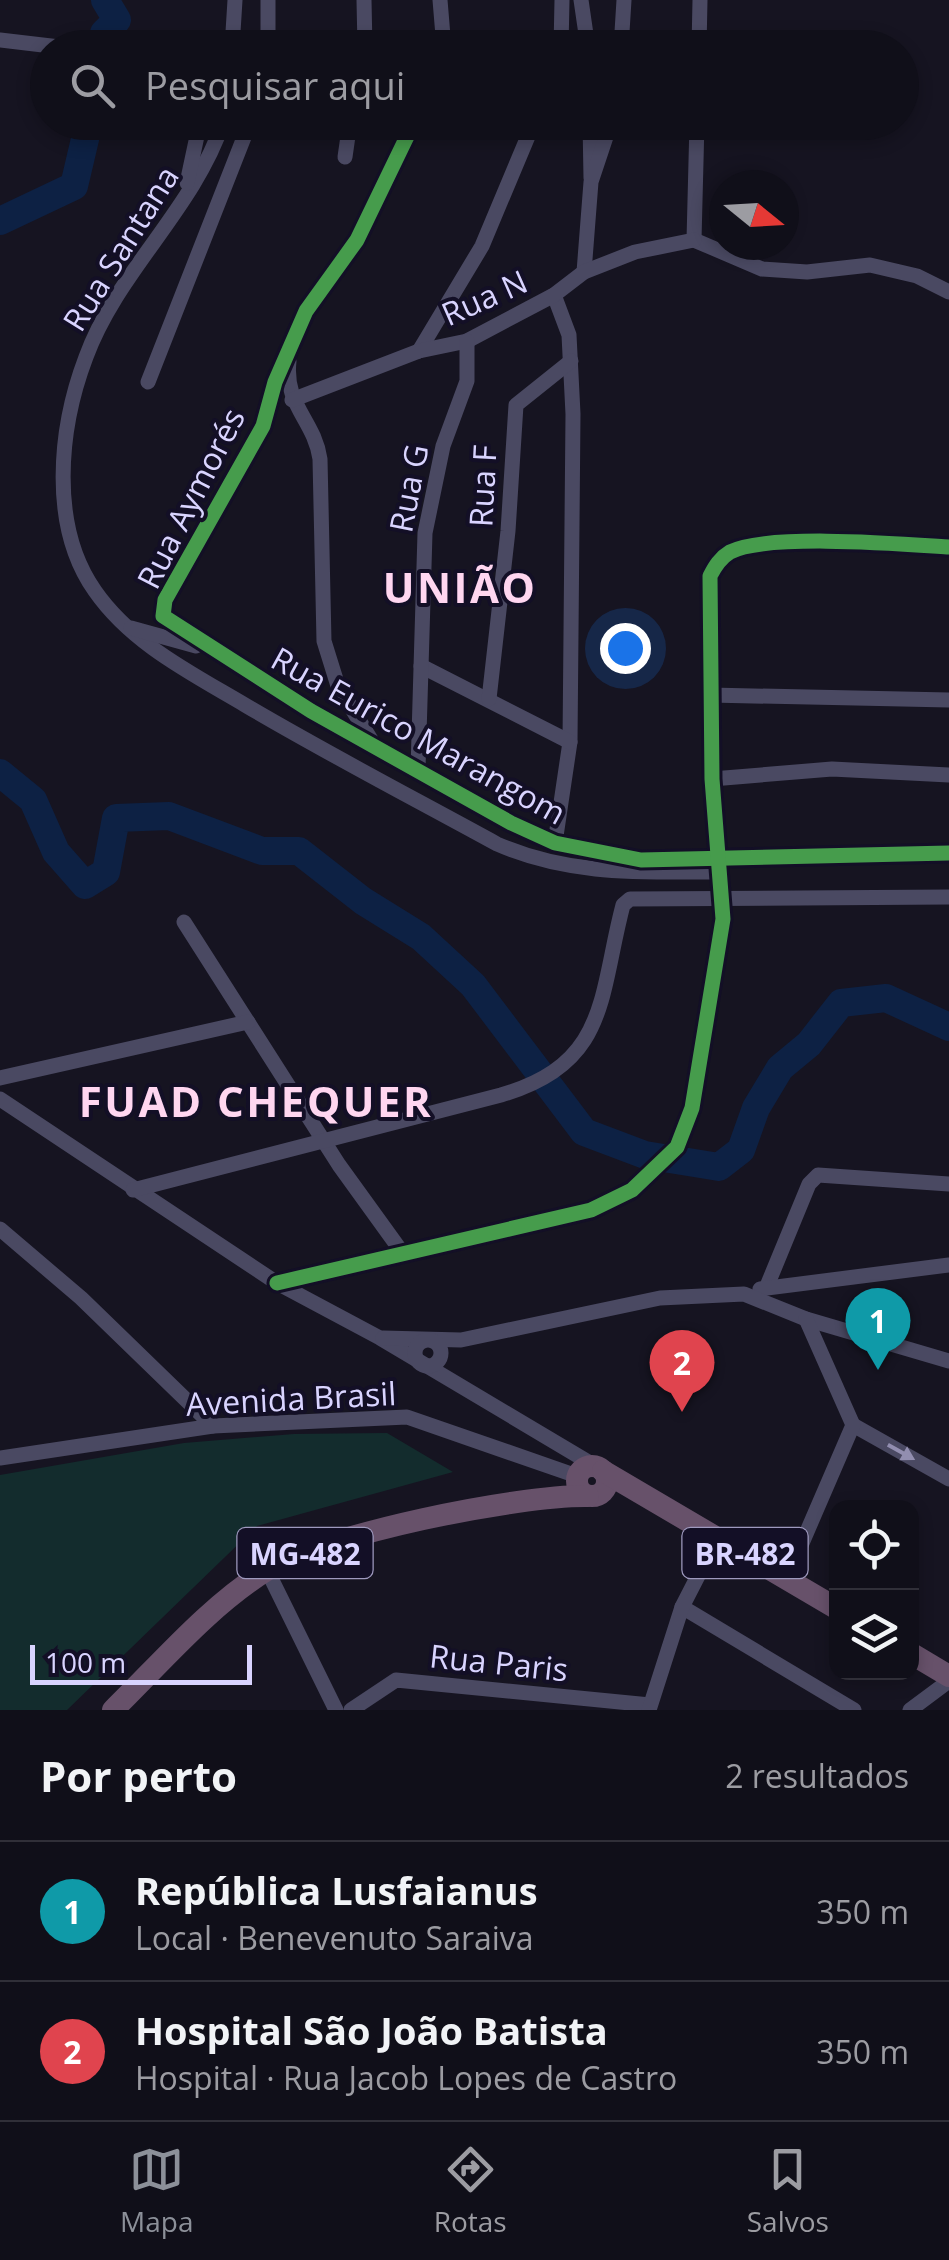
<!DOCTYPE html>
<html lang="pt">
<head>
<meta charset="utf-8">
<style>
	body { margin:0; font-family:"Open Sans",sans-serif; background:#191822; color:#f1f3f6 }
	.controls { position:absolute; right:30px; bottom:30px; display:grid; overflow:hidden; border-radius:20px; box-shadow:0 5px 15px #0003 }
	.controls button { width:90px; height:90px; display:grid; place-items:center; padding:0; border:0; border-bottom:2px solid #302f38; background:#100f19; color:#f1f3f6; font:50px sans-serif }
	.compass { position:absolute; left:709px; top:170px; width:90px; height:90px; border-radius:50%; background:#100f19; box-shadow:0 5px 15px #0003; rotate:108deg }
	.scale { position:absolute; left:30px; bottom:25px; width:222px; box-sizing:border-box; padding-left:10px; border:5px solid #d9d4ff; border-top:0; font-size:28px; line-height:35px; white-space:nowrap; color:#d9d4ff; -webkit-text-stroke:8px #130f26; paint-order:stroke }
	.you { position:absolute; left:625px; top:648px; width:35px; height:35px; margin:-25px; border:8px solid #fff; border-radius:50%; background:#1a73e8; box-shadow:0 0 0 15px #1a73e833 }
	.badge { display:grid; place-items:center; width:65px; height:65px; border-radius:50%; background:#8c9099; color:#fff; font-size:32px; font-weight:700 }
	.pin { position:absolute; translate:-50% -82px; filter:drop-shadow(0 2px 5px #0008) }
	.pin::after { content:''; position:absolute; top:52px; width:35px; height:30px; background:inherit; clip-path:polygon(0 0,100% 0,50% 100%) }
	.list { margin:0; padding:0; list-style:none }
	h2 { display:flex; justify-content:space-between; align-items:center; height:130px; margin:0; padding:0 40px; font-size:42px }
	h2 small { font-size:32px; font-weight:400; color:#9c9ca2 }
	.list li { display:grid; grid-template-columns:65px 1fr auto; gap:30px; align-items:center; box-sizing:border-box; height:140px; padding:0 40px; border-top:2px solid #302f38 }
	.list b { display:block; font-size:38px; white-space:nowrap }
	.list p { margin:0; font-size:32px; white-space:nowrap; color:#9c9ca2 }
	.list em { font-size:32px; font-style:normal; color:#9c9ca2 }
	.icon { flex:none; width:55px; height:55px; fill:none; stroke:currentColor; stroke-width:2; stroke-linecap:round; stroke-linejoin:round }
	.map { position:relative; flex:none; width:949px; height:1710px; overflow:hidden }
	.search { position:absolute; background:#100f19; box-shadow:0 5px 15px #0003; left:30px; right:30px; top:30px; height:110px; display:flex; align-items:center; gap:25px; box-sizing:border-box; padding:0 35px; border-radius:55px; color:#9c9ca2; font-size:38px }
	.sheet { height:410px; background:#100f19 }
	nav { display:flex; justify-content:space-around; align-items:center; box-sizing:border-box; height:140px; border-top:2px solid #302f38; background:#100f19; font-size:28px; color:#9c9ca2 }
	nav a { display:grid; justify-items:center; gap:5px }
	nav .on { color:#8c9099 }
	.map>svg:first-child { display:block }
	.green { fill:#132c2d }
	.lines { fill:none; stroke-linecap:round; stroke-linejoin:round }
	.river { stroke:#0d2144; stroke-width:28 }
	.minor { stroke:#4a4962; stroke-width:15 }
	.highway { stroke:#67516a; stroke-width:22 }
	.cycleway-casing { stroke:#130f26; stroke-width:21 }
	.cycleway { stroke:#469c4c; stroke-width:15 }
	.oneway { fill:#928eb0 }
	.labels { text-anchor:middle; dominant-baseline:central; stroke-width:8; stroke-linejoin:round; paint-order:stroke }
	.shield { fill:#130f26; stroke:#9e99be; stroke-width:2.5 }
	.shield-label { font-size:30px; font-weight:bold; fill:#d9d4ff }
	.street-label { font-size:32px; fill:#d9d4ff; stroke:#130f26 }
	.district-label { font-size:42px; font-weight:bold; letter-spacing:2.5px; fill:#ffd6f0; stroke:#130f26 }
</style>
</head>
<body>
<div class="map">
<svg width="949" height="1710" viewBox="0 0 949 1710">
	<rect width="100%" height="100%" fill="#161421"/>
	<path class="green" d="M387,1433L453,1472L257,1526L67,1710H0V1475L184,1443L294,1434Z"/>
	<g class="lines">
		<g class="river">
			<path d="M100,48L104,33L117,20L105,0"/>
			<path d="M0,221L74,186L89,122"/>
			<path d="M0,773L33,800L56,852L85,885L106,872L116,818L169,816L262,851H299L363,901L421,937L473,985L584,1132L645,1155L719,1167L741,1150L756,1108L780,1068L809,1044L841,1003L886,998L949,1027"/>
		</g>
		<g class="minor">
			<path d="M268,0V48"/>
			<path d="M364,0L365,48"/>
			<path d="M440,0L444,48"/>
			<path d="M581,0L588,48"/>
			<path d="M0,40L68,48"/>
			<path d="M232,48L235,0"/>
			<path d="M561,48L562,0"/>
			<path d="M621,48L624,0"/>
			<path d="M699,48L700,0"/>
			<path d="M223,122C194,209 117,272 86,357C59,428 49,526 95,591C132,644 191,673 245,705C328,754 413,798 497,844C570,876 642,872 720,872"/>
			<path d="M414,122L357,240L306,311L275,382L263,426L165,600L163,616L311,711L511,823L555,843L641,860L949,853"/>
			<path d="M590,122L591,178"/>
			<path d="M345,157L350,122"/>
			<path d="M187,183L200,122"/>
			<path d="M694,240L762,269L807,272L870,265L917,276L949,292"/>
			<path d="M694,240L697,122"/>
			<path d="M584,272L591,182L611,122"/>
			<path d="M554,295L569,335L573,414L570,742L555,843"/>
			<path d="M419,351L482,246L534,122"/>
			<path d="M289,361C284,406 314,419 320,459L324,641L338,686L373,743"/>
			<path d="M148,382L250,122"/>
			<path d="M292,400L419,351L467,341L554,295L584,272L635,252L694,240"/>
			<path d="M131,628L196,646"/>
			<path d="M421,666L570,742"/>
			<path d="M710,695L949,700"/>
			<path d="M489,699L508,531L516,405L571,361"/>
			<path d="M418,769L425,533L443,446L467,381V341"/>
			<path d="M712,779L832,769L949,775"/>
			<path d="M184,922L339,1165L404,1255"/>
			<path d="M0,1078L248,1022"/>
			<path d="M0,1099L277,1283L380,1338L595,1466"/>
			<path d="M133,1190L501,1095C609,1064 599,996 623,905L630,899L949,897"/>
			<path d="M0,1229L81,1298L213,1426"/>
			<path d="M277,1283L591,1210L632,1190L677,1147L692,1108L723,919L712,779L710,576C715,566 720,558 730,552C767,533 903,544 949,547"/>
			<path d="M767,1286L809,1184L818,1175L949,1184"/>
			<path d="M760,1289L949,1265"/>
			<path d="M383,1338L461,1340L660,1298L744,1294L806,1319L949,1361"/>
			<circle cx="428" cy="1353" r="13"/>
			<path d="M853,1425L949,1479"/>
			<path d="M0,1458L213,1426L407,1417L577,1476"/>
			<path d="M267,1570L336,1710"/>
			<path d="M787,1578L853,1425L806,1319"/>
			<path d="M682,1607L854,1710"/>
			<path d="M351,1710L396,1680L650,1705"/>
			<path d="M649,1710L682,1607L718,1537"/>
			<path d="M910,1710L949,1681"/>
		</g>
		<g class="highway">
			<circle cx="592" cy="1481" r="15"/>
			<path d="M603,1471L836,1608"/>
			<path d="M912,1654L949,1676"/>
			<path d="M113,1710C161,1663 209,1606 267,1570C325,1534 518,1495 588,1496"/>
		</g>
		<defs>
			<g id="cycleway">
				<path d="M414,122L357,240L306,311L275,382L263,426L165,600L163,616L311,711L511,823L555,843L641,860L949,853"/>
				<path d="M277,1283L591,1210L632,1190L677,1147L692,1108L723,919L712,779L710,576C715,566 720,558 730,552C767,533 903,544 949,547"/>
			</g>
		</defs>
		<use href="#cycleway" class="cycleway-casing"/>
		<use href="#cycleway" class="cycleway"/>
	</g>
	<defs><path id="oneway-solid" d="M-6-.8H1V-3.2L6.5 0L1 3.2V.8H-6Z" transform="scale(2.5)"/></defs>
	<use class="oneway" href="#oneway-solid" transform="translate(901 1452) rotate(29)"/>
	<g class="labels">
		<g class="shield">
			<rect x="237.5" y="1528" width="135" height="50" rx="8"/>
			<rect x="682.5" y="1528" width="125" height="50" rx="8"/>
		</g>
		<g class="shield-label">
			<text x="305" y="1553">MG-482</text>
			<text x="745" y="1553">BR-482</text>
		</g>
		<g class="street-label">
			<text transform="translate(120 248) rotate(-58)">Rua Santana</text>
			<text transform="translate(484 297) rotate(-24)">Rua N</text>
			<text transform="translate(482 486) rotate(-87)">Rua F</text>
			<text transform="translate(408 488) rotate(-79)">Rua G</text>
			<text transform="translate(190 498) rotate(-63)">Rua Aymorés</text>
			<text transform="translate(419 735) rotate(29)">Rua Eurico Marangom</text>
			<text transform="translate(291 1398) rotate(-3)">Avenida Brasil</text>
			<text transform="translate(499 1662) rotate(6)">Rua Paris</text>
		</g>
		<g class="district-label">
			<text x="460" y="586">UNIÃO</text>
			<text x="256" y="1100">FUAD CHEQUER</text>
		</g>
	</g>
</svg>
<div class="controls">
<button><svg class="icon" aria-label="locate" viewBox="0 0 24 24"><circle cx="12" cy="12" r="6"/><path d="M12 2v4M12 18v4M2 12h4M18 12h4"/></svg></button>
<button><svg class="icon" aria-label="layers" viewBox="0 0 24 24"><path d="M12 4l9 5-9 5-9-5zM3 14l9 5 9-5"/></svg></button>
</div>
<svg class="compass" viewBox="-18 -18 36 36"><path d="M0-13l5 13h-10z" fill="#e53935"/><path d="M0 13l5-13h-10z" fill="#9c9ca2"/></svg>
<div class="scale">100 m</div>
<div class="you"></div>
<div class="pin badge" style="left:878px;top:1370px;background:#0f9aa8">1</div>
<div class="pin badge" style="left:682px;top:1412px;background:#e0444e">2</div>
<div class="search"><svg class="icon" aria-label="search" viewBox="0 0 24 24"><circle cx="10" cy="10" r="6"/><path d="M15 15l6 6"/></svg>Pesquisar aqui</div>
</div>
<section class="sheet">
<h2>Por perto<small>2 resultados</small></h2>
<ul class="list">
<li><span class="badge" style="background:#0f9aa8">1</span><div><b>República Lusfaianus</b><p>Local · Benevenuto Saraiva</p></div><em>350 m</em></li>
<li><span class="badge" style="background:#e0444e">2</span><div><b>Hospital São João Batista</b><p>Hospital · Rua Jacob Lopes de Castro</p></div><em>350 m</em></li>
</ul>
</section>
<nav>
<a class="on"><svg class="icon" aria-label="map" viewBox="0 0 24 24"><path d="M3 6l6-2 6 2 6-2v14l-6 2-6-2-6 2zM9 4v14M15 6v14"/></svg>Mapa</a>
<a><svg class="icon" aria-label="directions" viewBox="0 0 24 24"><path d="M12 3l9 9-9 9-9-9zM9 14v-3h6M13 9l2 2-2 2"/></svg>Rotas</a>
<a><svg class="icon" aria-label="saved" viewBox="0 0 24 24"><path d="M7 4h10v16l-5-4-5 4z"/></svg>Salvos</a>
</nav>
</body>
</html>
